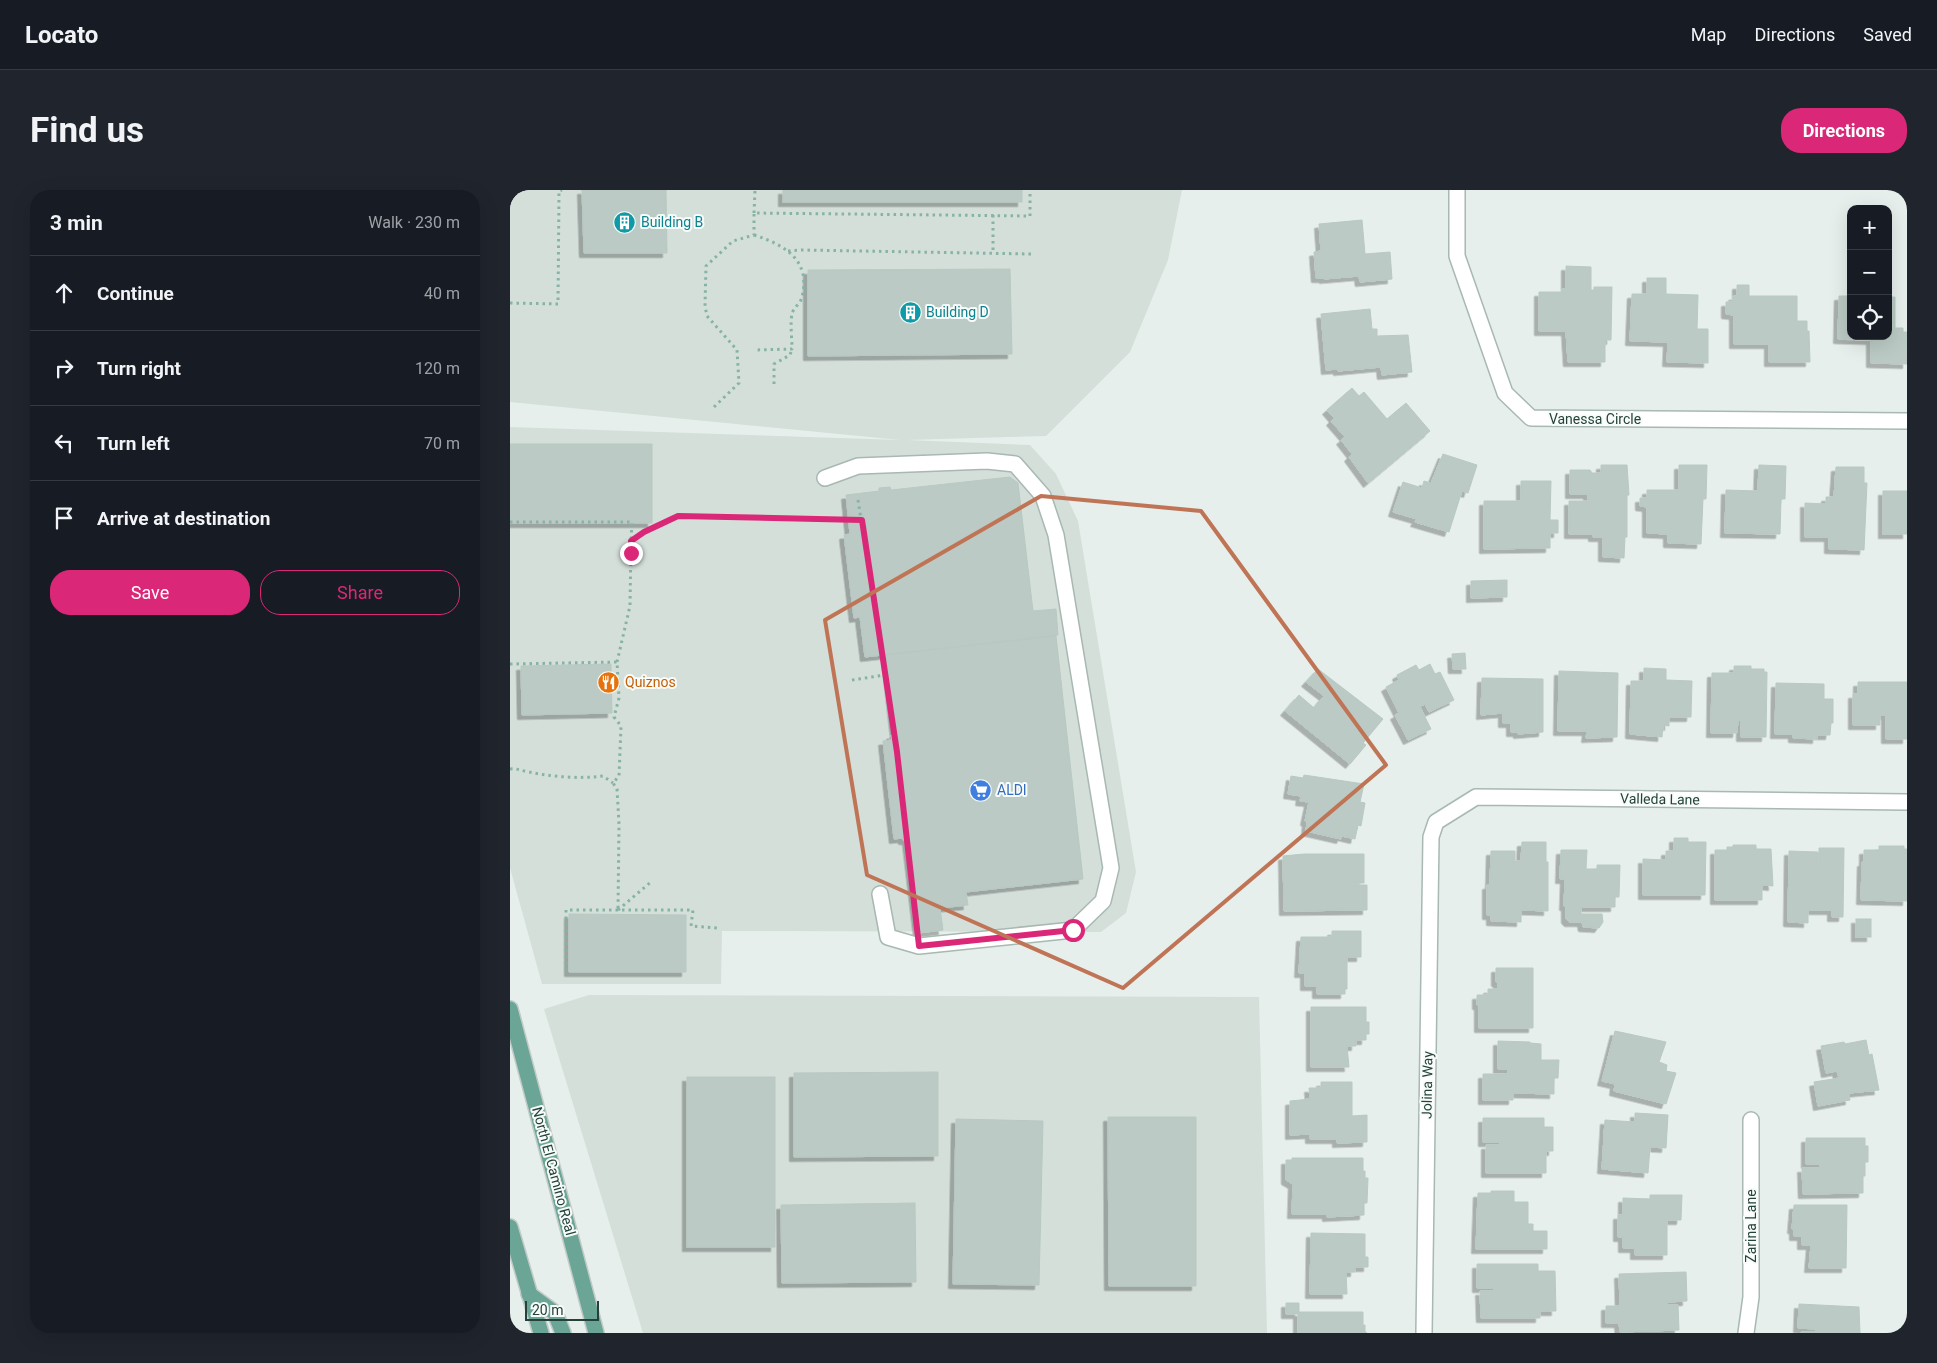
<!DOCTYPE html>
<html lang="en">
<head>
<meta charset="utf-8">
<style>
	body { margin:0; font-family:Roboto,sans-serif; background:#20242c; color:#f1f3f6 }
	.controls { position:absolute; right:15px; top:15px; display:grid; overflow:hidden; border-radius:10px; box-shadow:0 5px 20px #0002 }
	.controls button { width:45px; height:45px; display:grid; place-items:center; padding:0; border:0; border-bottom:1px solid #363941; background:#171b24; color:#f1f3f6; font:25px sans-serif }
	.scale { position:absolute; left:15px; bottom:12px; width:74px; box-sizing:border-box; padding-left:5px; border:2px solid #24423a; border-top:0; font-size:14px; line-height:18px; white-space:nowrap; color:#24423a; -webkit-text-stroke:4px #f7fbf9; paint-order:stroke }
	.stop { position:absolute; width:15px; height:15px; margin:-11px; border:4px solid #db2777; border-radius:50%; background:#fff }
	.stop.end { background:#db2777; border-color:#fff; box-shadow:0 1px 5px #0008 }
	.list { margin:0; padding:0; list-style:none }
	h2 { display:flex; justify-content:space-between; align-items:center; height:65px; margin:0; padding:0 20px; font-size:21px }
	h2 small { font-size:16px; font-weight:400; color:#9ea1a6 }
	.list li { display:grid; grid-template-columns:32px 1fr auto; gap:15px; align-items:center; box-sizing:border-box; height:75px; padding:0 20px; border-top:1px solid #363941 }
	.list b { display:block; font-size:19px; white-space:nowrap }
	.list em { font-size:16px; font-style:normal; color:#9ea1a6 }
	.actions { display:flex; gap:10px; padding:15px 20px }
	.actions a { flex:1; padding:11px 0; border:1px solid #db2777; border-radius:20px; text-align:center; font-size:18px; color:#db2777 }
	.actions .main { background:#db2777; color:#fff }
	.icon { flex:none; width:28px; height:28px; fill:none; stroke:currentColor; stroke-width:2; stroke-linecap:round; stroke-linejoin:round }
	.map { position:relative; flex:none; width:1397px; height:1143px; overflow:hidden; border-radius:20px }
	header { display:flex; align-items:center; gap:30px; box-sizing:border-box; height:70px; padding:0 25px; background:#171b24; border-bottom:1px solid #363941 }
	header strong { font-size:24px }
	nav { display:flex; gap:28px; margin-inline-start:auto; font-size:18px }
	.intro { display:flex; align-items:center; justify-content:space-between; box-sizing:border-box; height:120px; padding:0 30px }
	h1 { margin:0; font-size:35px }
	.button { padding:12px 22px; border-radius:20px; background:#db2777; color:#fff; font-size:18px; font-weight:700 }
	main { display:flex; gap:30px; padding:0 30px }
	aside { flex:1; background:#171b24; border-radius:20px; box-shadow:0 5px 20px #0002 }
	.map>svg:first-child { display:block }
	.built { fill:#d4dfda }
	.building { fill:#bbcac4; stroke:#b8c9c2; filter:url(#shadow) }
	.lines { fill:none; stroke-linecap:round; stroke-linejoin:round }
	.minor-casing { stroke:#a8b8b2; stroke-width:18 }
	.major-casing { stroke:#c2cac8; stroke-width:18 }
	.path { stroke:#86b3a5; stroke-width:3; stroke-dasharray:2.5 4; stroke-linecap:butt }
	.minor { stroke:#fff; stroke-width:15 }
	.major { stroke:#6aa596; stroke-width:15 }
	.route { stroke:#db2777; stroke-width:6 }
	.marked { fill:none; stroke:#c07456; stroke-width:4; stroke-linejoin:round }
	.labels { text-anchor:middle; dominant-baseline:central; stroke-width:4; stroke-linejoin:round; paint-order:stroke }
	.culture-label { font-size:14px; fill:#0d838f; stroke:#f7fbf9; text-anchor:start }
	.street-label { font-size:14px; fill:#24423a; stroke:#f7fbf9 }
	.food-label { font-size:14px; fill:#c56008; stroke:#f7fbf9; text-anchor:start }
	.shop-label { font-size:14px; fill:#366cbe; stroke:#f7fbf9; text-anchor:start }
</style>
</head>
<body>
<header>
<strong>Locato</strong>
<nav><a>Map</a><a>Directions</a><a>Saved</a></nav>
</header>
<div class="intro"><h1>Find us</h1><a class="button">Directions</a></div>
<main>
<aside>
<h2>3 min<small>Walk · 230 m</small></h2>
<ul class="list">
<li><svg class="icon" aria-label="ahead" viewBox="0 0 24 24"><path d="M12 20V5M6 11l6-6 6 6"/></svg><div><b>Continue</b></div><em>40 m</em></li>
<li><svg class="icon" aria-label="right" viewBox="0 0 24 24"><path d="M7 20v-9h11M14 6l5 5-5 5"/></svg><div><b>Turn right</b></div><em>120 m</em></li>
<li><svg class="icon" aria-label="left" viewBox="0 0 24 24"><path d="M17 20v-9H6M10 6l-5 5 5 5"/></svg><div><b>Turn left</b></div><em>70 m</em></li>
<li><svg class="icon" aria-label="arrive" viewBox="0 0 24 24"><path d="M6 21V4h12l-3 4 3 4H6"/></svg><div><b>Arrive at destination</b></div></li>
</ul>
<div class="actions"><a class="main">Save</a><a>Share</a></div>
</aside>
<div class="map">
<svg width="1397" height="1143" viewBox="0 0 1397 1143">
	<defs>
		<filter id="shadow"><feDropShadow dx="-4.5" dy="4.5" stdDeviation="0" flood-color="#0004"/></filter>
	</defs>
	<rect width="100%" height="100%" fill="#e6efeb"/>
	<g class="built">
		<path d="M0,0H672L658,70L620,162L536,246L397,250L520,255L546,284L568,331L626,682L616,723L591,742L212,741L211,794H32L0,678V237L390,250L0,212Z"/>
		<path d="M79,805L749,807L757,1143H133L34,819Z"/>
	</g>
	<g class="building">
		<path d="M72,0H156L157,63H74Z"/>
		<rect x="273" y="0" width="239" height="12"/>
		<path d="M852,30L855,64L880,62L882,89L850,92L849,86L814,89V88H806L804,62L811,61L809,34Z"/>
		<path d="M1056,76L1081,77V100H1084V97H1102L1101,150H1095V172H1058L1056,141H1029V102H1052V99H1056Z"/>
		<path d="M500,79L502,164L298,166V80Z"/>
		<path d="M1137,88H1156V104L1188,105L1187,139H1198V173L1157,172L1158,152L1120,151L1122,104H1137Z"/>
		<path d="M1227,95H1239V106H1287V131H1297V141H1299L1300,172H1259V154H1224V125L1216,124V112H1223V106H1227Z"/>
		<path d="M1378,96H1381V107H1385V138H1393V142H1397V174L1361,173V150L1328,149L1329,106H1341V146H1378Z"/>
		<path d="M860,119L862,139H867V146L898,145L902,182L872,185L871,177L828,181V179L816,180L811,124Z"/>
		<path d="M842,198L849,206L854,202L877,229L896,213L920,241L858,293L839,267L842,264L831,250L835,247L821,231L824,228L817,220Z"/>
		<rect x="0" y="254" width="142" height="79"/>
		<path d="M933,264L967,275L958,303L952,301L939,342L905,332L907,329L883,322L893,292L912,298L914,291L921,293Z"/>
		<path d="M1091,275H1117L1119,305H1117V347H1115L1114,368L1093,367V347H1083V344H1059V311H1078V304H1060V280H1080L1082,283H1091Z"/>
		<path d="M1169,275H1197L1196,309H1193L1191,354L1158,353V344L1137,343V317L1130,316V308H1137V300H1169Z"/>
		<path d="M1249,275L1276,276L1275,309H1271L1270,344L1215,343L1216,300L1248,301Z"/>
		<path d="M1326,277H1354V293H1357L1354,360L1319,359V347H1295V313L1316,314V307H1324Z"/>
		<path d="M500,287L508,293L523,421L546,419L548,445L355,467L350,427L344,428L334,345L340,344L336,305L369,301V298L380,297L381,300Z"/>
		<path d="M1011,291H1041L1040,330H1048V343H1040V358L974,359V311H1011Z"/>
		<rect x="1373" y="301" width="24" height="43"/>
		<path d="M997,390V407L961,408V391Z"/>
		<path d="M546,446L573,689L456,702L458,715L430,718L433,740L408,743L397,650H393V648L384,649L373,551L382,550L381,545L385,544L376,465Z"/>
		<path d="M955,463L956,479H943L942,464Z"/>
		<path d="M101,474L102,523L12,525L11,476Z"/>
		<path d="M920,474L925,484L930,482L944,510L919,522L915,514L910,517L921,539L898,550L885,525L889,523L876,497L889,490L887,485L906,475L909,480Z"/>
		<path d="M1224,476H1241V479H1254V482H1257L1256,547H1231V530H1228L1227,543H1201L1202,483H1224Z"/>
		<path d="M1134,478L1156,479V490L1182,491L1181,527H1159V536L1153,535L1152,547L1120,544L1121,491H1134Z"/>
		<path d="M808,479L873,529L853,553L856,555L840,574L775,521L789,505L804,518L814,506L796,492Z"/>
		<path d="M1049,481L1108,483L1107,547L1076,548L1077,541H1048Z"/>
		<path d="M972,488L1033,489V542L1008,544V542H1001V533H993V523L971,525Z"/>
		<path d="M1348,492H1397V549H1376V525H1370V535H1343V504H1348Z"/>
		<path d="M1266,493L1314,494V509H1323V533H1321L1320,545H1307V549L1283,548V544H1265Z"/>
		<path d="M794,585L854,594L850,612L855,613L851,636L848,635L845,649L832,646L831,649L796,641L797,632L795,631L799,612L790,611L791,606L778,604L781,586L793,588Z"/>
		<path d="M1164,648H1178V652H1196L1195,705H1133V669L1156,670V661H1164Z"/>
		<path d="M1012,652H1036V672H1038V721L1011,720V732L981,731V725H977V695H980L981,661H1005V671H1011Z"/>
		<path d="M1223,655H1246V659H1261L1263,696L1252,695V710H1205V660H1217V657H1223Z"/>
		<path d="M1369,656H1394V659H1397V711L1351,710L1352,672H1354V660H1369Z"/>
		<path d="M1309,658H1334L1333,727H1322V720H1298V733L1278,732L1279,661L1307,662V674H1309Z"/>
		<path d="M1051,660H1077L1076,679H1087V675H1110L1109,707H1105V717H1071V724H1092L1093,732L1089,738L1073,737L1072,732H1059L1056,729V716H1054L1055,689H1050Z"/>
		<path d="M794,664H854V693H841V695H857V720L774,721L773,666Z"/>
		<path d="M59,724L176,725V782H59Z"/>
		<rect x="1346" y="729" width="15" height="18"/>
		<path d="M822,741H851V767H837V799H835V804H807V796H795V783H789L791,747H822Z"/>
		<path d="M986,778H1023V838H969V815H967V805H978V799H988V792H986Z"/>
		<path d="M801,817H856V832H859V844H856V850H846V856H837L839,877H801Z"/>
		<path d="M1105,841L1156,852L1149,872L1157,875L1156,881L1166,883L1156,914L1104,901L1105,894L1092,891Z"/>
		<path d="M1356,850L1359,865L1362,864L1369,900L1339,903L1340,910L1308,916L1304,892L1329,888L1327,881L1316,883L1311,856L1334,852L1335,854Z"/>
		<path d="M988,851L1020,852V853L1031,854V870H1049L1048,888H1044V904L1003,903V910H973V884H998V879H988Z"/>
		<path d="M428,882V966L284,967V883Z"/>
		<rect x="177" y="887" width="88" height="170"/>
		<path d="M811,892H842V926L857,925V952L827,953V949H800V944L780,945V911L800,909L799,898H811Z"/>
		<path d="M1125,923L1158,925L1156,958L1140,957L1138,983L1092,979L1095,930L1125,932Z"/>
		<path d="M598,927H686V1096H599Z"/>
		<path d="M973,928H1034V937H1043V961H1036V983H976V955H990V952H973Z"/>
		<path d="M446,929L533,931L529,1095L443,1094Z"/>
		<path d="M1296,948H1355V956H1358V972H1355V986H1353V1003L1293,1004L1292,978H1310V974H1296Z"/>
		<path d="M782,968H853V981H855V988H858L857,1013H854V1025L817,1027V1024H782L783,994L776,990V970H782Z"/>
		<path d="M981,1001H1004V1012H1018V1034H1023V1041H1037V1059H966L968,1003H981Z"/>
		<path d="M1140,1005H1172L1171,1030H1157V1065H1125V1058H1113V1047H1108V1025H1113V1008L1140,1009Z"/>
		<path d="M405,1013L406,1092L272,1093L271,1015Z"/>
		<path d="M1284,1015H1337L1336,1078H1299L1301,1055H1292V1046H1284V1039H1282Z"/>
		<path d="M801,1043L855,1044V1067H858V1077H845V1082H836L837,1104H800Z"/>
		<path d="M967,1074H1028V1081H1045L1046,1121H1030V1128H971L970,1101H984V1098H967Z"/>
		<path d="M1176,1082L1177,1111L1157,1112V1115H1168L1169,1140L1110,1142L1109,1133H1096V1116H1110L1109,1084Z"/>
		<path d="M776,1113H789V1122H853V1135H855V1142L857,1143H788V1124H776Z"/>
		<path d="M1289,1114L1349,1117L1350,1143H1291V1142H1306V1139L1288,1138Z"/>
	</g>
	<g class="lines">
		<defs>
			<g id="minor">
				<path d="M947,0V66L995,203L1021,228L1397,231"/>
				<path d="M315,288L348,276L477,271L505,274L533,306L546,345L601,678L593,711L563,740L409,756L378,747L370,704"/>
				<path d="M914,1143L921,647L926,632L966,607L1397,612"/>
				<path d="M1236,1143L1241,1107V930"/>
			</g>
			<g id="major">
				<path d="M0,819L86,1143"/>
				<path d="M0,1037L31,1143"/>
				<path d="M19,1104L45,1123L53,1143"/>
			</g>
		</defs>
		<use href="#minor" class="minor-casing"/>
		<use href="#major" class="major-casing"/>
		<g class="path">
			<path d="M244,23L245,0"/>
			<path d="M483,25V63"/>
			<path d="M244,45C275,55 301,70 292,107C291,113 283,118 282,124C280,134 282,148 282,159L245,160"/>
			<path d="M278,61L292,60L521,64"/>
			<path d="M0,113L48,114L49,1L52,0"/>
			<path d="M264,194V174L280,165L282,159"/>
			<path d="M204,217L229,193L227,160L197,126L195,116L196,76L223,51L244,45V23L520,26V0"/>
			<path d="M348,310L387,561L407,735"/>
			<path d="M0,332H122L121,350"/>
			<path d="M107,472L120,416L121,351L134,342L168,326L352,330"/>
			<path d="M0,474L107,472L109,508L104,527L111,536L109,586L103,593L107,599L109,634L108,720"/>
			<path d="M342,490L375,485"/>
			<path d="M0,579C7,578 12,581 19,582C43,587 69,589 93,586L103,593"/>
			<path d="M108,720L142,691"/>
			<path d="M56,781V720H183L181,736L207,738"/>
		</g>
		<use href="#minor" class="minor"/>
		<use href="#major" class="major"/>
	</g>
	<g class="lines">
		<path class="route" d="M121,363V351L134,342L168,326L352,330L387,562L409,756L563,740"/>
	</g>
	<path class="marked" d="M531,306L691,321L876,575L613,798L357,685L315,430Z"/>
	<defs>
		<symbol id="building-disc" viewBox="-11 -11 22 22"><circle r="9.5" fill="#0f9aa8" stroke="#f7fbf9"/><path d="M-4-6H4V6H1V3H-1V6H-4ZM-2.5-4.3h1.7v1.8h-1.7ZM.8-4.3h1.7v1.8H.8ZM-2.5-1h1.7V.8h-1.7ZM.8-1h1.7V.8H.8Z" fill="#fff"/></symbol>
		<symbol id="restaurant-disc" viewBox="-11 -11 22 22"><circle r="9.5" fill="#e8710a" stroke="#f7fbf9"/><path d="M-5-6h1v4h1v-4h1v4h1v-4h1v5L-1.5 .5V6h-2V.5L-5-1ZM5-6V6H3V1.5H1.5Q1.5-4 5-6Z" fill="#fff"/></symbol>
		<symbol id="supermarket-disc" viewBox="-11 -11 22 22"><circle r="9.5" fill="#3f7fe0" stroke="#f7fbf9"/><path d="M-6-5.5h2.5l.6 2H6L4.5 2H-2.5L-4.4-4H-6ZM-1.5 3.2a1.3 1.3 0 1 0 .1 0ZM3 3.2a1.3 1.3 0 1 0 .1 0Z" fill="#fff"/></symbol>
	</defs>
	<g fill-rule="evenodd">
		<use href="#building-disc" x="102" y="20" width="25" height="25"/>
		<use href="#building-disc" x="388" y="110" width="25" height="25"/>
		<use href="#restaurant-disc" x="86" y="480" width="25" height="25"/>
		<use href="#supermarket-disc" x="458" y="588" width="25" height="25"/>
	</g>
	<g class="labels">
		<g class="culture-label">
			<text x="131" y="32">Building B</text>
			<text x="416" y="122">Building D</text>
		</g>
		<g class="street-label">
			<text x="1085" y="229">Vanessa Circle</text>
			<text transform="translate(1150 609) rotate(1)">Valleda Lane</text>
			<text transform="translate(917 895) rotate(-89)">Jolina Way</text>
			<text transform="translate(44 981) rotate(75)">North El Camino Real</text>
			<text transform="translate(1241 1036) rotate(-90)">Zarina Lane</text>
		</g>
		<g class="food-label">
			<text x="115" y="492">Quiznos</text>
		</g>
		<g class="shop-label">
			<text x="487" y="600">ALDI</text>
		</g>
	</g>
</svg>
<div class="controls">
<button>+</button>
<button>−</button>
<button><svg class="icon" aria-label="locate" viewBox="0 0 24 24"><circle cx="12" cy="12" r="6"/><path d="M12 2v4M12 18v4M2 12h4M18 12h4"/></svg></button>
</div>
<div class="scale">20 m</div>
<div class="stop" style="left:563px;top:740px"></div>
<div class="stop end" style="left:121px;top:363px"></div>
</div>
</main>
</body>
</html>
